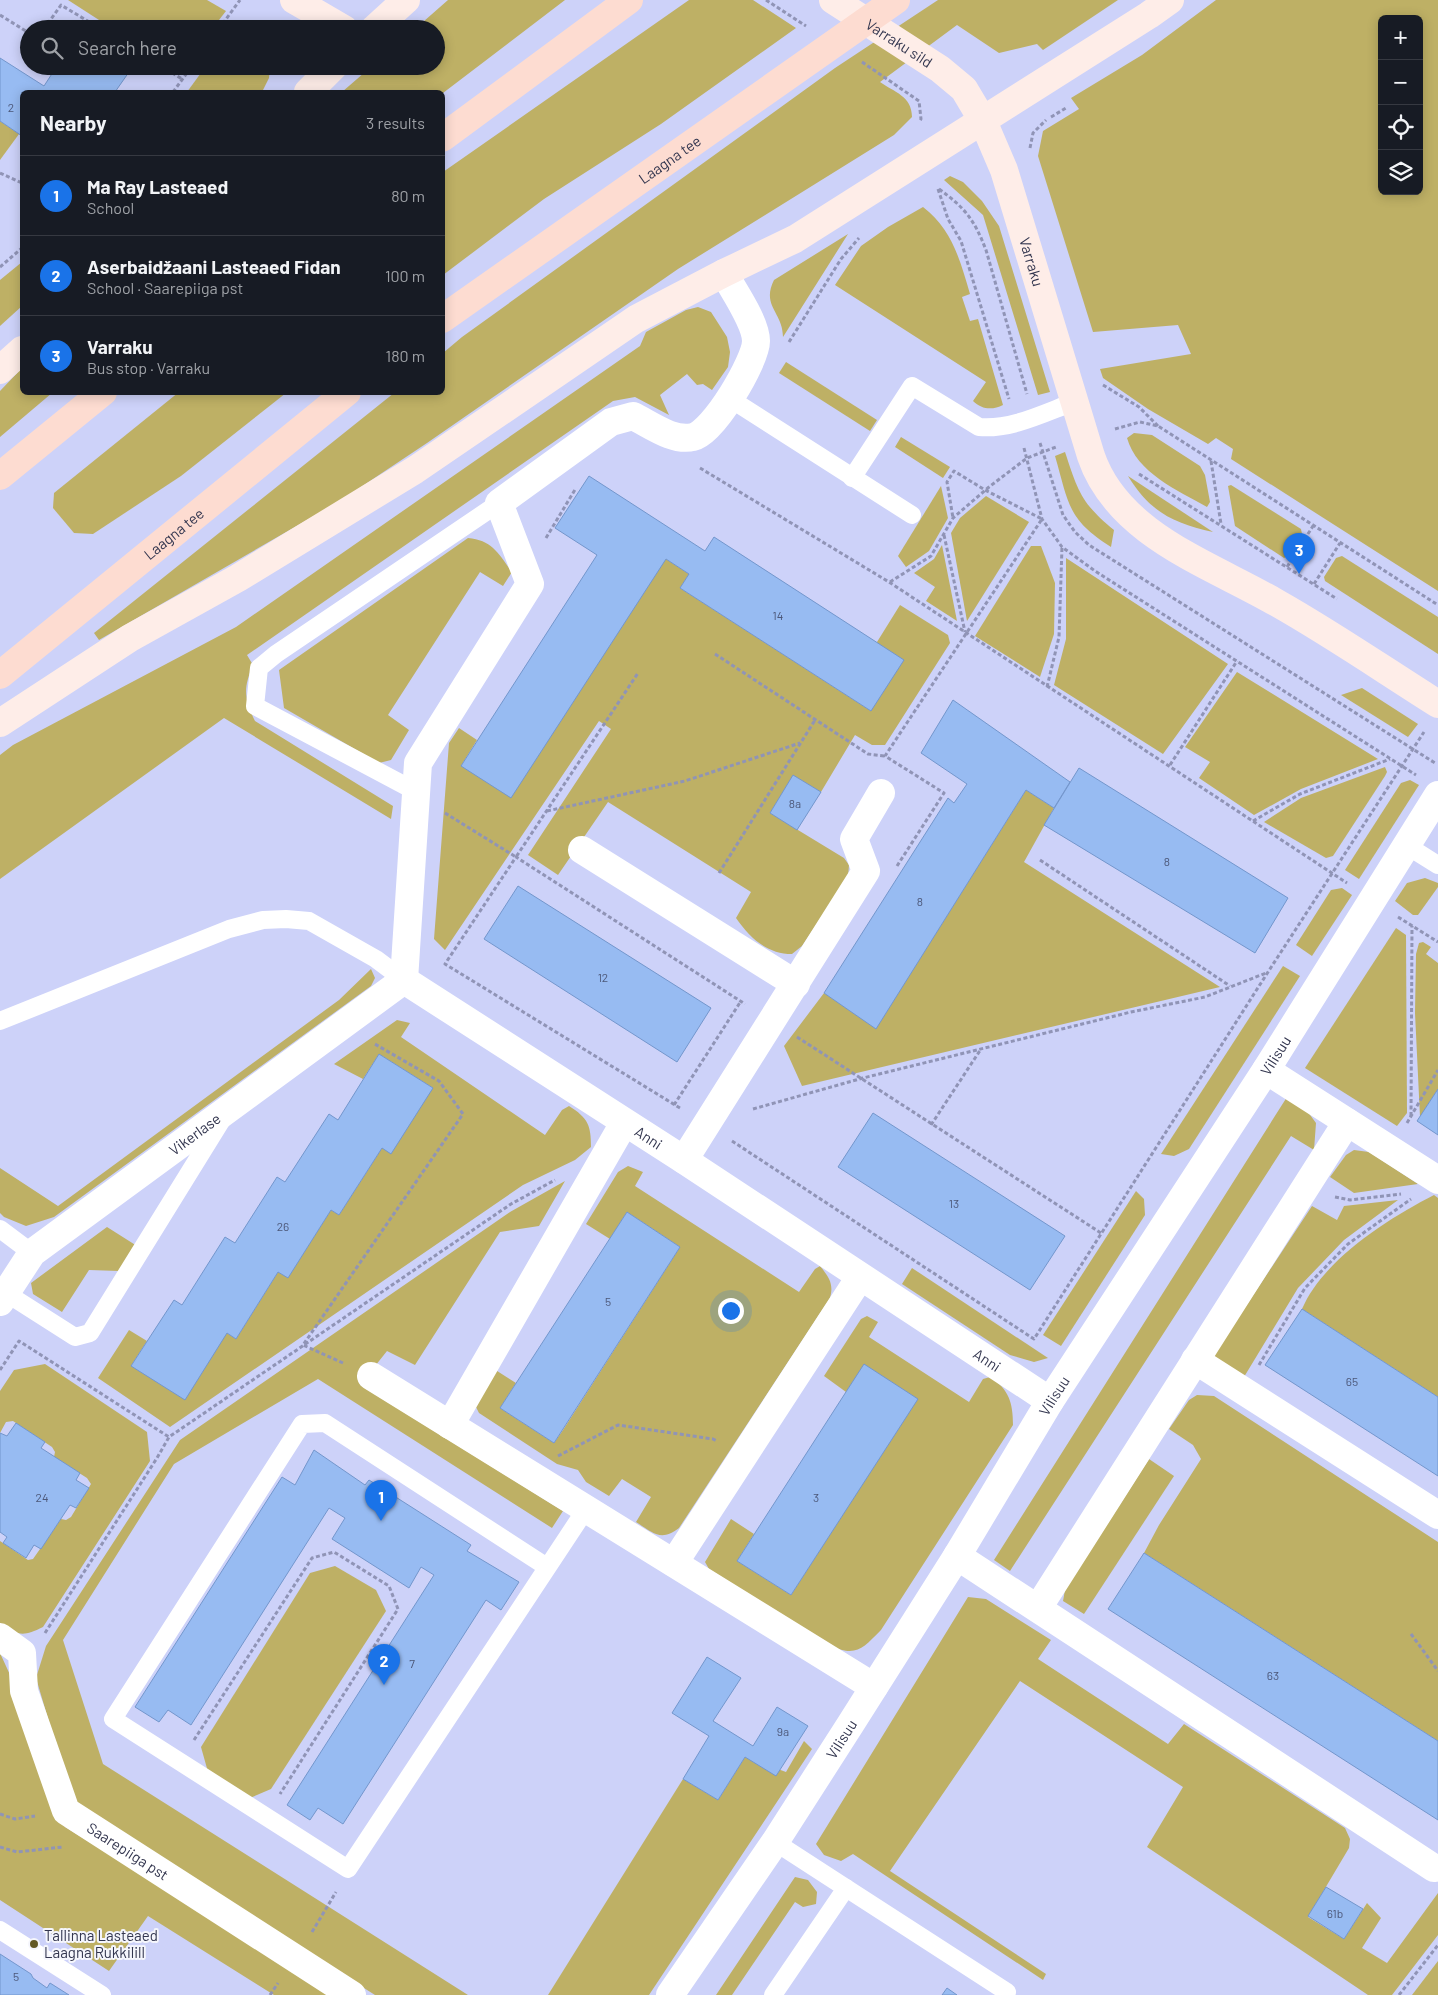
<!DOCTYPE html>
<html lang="en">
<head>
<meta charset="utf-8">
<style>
	body { margin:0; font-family:Barlow,sans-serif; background:#20242c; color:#f1f3f6 }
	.controls { position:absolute; right:15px; top:15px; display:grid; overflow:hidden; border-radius:8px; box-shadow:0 2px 12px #0003 }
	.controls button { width:45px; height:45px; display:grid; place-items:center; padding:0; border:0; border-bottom:1px solid #363941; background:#171b24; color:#f1f3f6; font:25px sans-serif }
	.you { position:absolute; left:730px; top:1310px; width:18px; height:18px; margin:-12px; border:4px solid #fff; border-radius:50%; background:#1a73e8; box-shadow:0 0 0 8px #1a73e833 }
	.badge { display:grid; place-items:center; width:32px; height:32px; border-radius:50%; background:#1a73e8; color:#fff; font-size:16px; font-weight:700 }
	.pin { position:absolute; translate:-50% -41px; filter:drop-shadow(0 1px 2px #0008) }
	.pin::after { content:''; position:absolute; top:26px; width:18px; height:15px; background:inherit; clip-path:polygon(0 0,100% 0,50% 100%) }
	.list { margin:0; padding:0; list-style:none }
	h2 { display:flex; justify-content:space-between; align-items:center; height:65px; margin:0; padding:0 20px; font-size:21px }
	h2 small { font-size:16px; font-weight:400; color:#9ea1a6 }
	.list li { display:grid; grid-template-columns:32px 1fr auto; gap:15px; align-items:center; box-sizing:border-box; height:80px; padding:0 20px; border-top:1px solid #363941 }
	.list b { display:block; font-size:19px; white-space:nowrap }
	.list p { margin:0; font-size:16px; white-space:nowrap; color:#9ea1a6 }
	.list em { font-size:16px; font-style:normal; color:#9ea1a6 }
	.icon { flex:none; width:28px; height:28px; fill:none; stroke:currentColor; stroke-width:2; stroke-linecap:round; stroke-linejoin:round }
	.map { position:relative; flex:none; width:1438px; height:1995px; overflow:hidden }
	.search { position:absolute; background:#171b24; box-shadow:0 2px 12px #0003; left:20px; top:20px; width:425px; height:55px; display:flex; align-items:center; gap:12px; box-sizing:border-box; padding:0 18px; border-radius:28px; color:#9ea1a6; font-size:19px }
	.panel { position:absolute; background:#171b24; box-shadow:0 2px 12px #0003; left:20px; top:90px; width:425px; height:305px; border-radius:8px }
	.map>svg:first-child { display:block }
	.green { fill:#beb065; fill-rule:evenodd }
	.building { fill:#97bbf2; stroke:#7396cc }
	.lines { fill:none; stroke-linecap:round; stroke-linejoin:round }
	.path { stroke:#9094b6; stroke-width:3; stroke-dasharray:4 2.5; stroke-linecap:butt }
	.lane { stroke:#fff; stroke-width:18 }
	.street { stroke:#fff; stroke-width:28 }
	.secondary { stroke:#feede8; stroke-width:28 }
	.primary { stroke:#fddcd1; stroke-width:28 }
	.poi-dot { fill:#635925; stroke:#f5f6fc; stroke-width:2 }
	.labels { text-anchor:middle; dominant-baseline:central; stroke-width:4; stroke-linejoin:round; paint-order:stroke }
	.number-label { font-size:12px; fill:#4c5778 }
	.street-label { font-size:15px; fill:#33364f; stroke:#f5f6fc }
	.poi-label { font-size:15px; fill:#33364f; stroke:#f5f6fc; text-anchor:start }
</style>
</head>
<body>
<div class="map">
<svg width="1438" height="1995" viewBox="0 0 1438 1995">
	<rect width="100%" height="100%" fill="#cdd2f9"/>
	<g class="green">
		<path d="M68,0H207L226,11L212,29H113Z"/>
		<path d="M448,0H565L443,93L342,92L372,66H436V29H415Z"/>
		<path d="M689,0H753L796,28L661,124L544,199L443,275V172Z"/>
		<path d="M938,0H1118L1043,50L1037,44L999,53L957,25L880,82C894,92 912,96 912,117L894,135L678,269L427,443L340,501L99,640L94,633L394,393L442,392L443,353L462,337L835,68Z"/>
		<path d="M1216,0H1438V591L1231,459L1233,449L1216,438L1208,444L1148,409L1103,378L1100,369L1191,354L1178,325L1093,332L1038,156L1043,131L1079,109L1071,98L1142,55ZM1382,19H1419V191H1382Z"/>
		<path d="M206,66H270L269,78L262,92H187Z"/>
		<path d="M0,121L19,134L0,160Z"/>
		<path d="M950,176L963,182L982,201L999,226L1050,392L1038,395L983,215L944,180Z"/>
		<path d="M923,207C952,229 960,260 970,294L962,297L970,321L978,319L1003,405C993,410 982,410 973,401L986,382L835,285L861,246L888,227Z"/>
		<path d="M848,234L783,337C783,312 761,306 774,280Z"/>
		<path d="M22,262V306L0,326V280Z"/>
		<path d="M698,307L711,312L727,337L730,352L728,367L712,390L703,384L697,385L687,374L660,395L669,415L635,397L613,401L247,655L253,665C243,689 244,698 255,721L393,806L391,819L224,718L0,879V755L13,745L236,627L640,346L646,332L686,310Z"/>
		<path d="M786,362L877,420L870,431L779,373Z"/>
		<path d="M22,368V392L52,393L0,437V391Z"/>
		<path d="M179,392L286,393L181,476L93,534L74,533L53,508L54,493Z"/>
		<path d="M1134,433L1152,435L1200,466L1205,475L1210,502L1207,507C1177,490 1137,473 1127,438Z"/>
		<path d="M901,437L950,467L943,478L895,447Z"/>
		<path d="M1065,452C1078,491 1081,503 1114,530L1111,547C1067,519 1069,504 1055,456Z"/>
		<path d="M1128,476L1213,532C1173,523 1150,512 1128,476Z"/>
		<path d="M1231,485L1301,529L1302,534L1288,556L1284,558L1235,526L1228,486Z"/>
		<path d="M941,486L948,518L929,551L906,567L898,556Z"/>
		<path d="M986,496L1029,522L967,621L951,533L960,518Z"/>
		<path d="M468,538C492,540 499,554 512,572L503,586L480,572L388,715L409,730L391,760L379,763L284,708L279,670Z"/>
		<path d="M942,545L957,621L926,601L935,587L914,573L934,559Z"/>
		<path d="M1031,546H1041L1055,583L1054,634L1040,677L975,636Z"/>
		<path d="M1342,556L1438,617V654L1325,581L1324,577L1336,558Z"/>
		<path d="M1066,558L1228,664L1163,754L1054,685L1066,639Z"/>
		<path d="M666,559L689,574L680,588L871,711L877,642L900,605L948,635L950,643L885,745H872L855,735L821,792L793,776L770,813L844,858L849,865L848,877L802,946L792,954C767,954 750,938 736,918L751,892L608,802L558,875L528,855L611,729L599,721L445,950L434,939L449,743L459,728L477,740L461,766Z"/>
		<path d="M1237,672L1378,759L1301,789L1254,815L1199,778L1210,762L1185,747Z"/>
		<path d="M1362,688L1418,724L1408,737L1341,695Z"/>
		<path d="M1385,767L1387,772L1385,776L1333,856L1326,858L1264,822L1301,798Z"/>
		<path d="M1410,780L1419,785L1359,879L1345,870L1401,783Z"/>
		<path d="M1026,790L1054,808L1024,862L1220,987L802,1086L784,1046L824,993L876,1028Z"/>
		<path d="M1425,878L1438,883V887L1418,915H1413L1395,901L1407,883Z"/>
		<path d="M1342,888L1352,895L1312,956L1296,945L1331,890Z"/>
		<path d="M1396,928L1406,935L1407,1113L1397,1126L1305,1068Z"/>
		<path d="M1423,942L1431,947L1426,954L1438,963V1089L1420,1117L1415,1013L1416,954L1419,943Z"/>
		<path d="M1283,966L1300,976L1189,1149L1174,1156L1161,1154Z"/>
		<path d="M371,969L375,978L371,986L54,1217L26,1226L4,1217L0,1213V1168L58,1206L339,1000Z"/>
		<path d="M397,1020L410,1023L401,1037L545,1135L562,1110L569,1106C588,1118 591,1125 591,1147L575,1160L523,1185L170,1427L98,1378L129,1330L147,1341L131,1366L227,1333L236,1339L278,1272L288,1277L331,1210L339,1215L382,1148L433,1088L379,1054L363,1079L334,1064Z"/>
		<path d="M1287,1097L1305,1108L1316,1123L1314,1150L1291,1136L1010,1571L994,1560Z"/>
		<path d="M1354,1150L1369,1152L1418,1184L1354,1193L1330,1177L1346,1155Z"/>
		<path d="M628,1166L643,1172L635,1186L799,1292L815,1269L820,1266C829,1277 834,1284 830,1298L679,1528C661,1542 653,1533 636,1522L651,1497L622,1479L609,1496L586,1482L578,1470L557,1464L479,1413L472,1399L494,1369L516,1383L500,1408L554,1443L563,1430L680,1247L627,1212L610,1239L586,1224L618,1172Z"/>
		<path d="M565,1181L539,1226L500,1232L415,1365L387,1351L360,1385L563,1511L552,1528L318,1379L174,1464L63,1640L103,1764L468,1995H375L89,1815L75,1800L62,1766L36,1678L46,1646L180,1440L510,1212Z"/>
		<path d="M1136,1191L1144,1199L1145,1215L1061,1346L1043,1335Z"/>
		<path d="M1434,1195L1438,1198V1397L1302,1309C1323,1260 1387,1219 1434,1195Z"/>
		<path d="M1398,1200L1344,1240L1298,1288L1244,1377L1213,1356L1312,1206L1337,1220L1344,1206Z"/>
		<path d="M107,1227L137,1246L119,1271L89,1270L62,1312L33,1294L31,1283Z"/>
		<path d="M912,1268L1048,1358L1034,1362L1010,1355L902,1284Z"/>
		<path d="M867,1316L878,1322L869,1337L969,1402L983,1379L990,1377C1009,1389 1013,1403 1013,1425L881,1630C862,1649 857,1657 830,1646L709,1569L705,1562L731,1519L754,1534L737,1561L791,1595L917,1399L865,1365L846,1392L824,1376L861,1319Z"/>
		<path d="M45,1364L147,1432L150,1461L43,1627C23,1637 18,1636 0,1623V1541L28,1560L33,1559L61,1519L66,1520L71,1517L91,1484L87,1478L54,1457L55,1452L52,1447L13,1421L6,1422L0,1433V1391L14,1370Z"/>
		<path d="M1197,1395L1214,1396L1438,1542V1741L1144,1553L1159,1525L1201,1459L1193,1445L1169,1429L1189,1400Z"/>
		<path d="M1149,1459L1174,1476L1084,1614L1063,1601L1065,1590Z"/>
		<path d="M335,1566L376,1590L386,1611L271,1789L250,1798L208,1772L201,1747L310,1573Z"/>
		<path d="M968,1597L986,1599L1051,1640L1038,1659L1168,1744L1184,1724L1345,1828L1350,1839L1349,1848L1308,1917L1344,1939L1367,1903L1381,1918L1362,1948L1387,1963L1438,1893V1935L1392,1995H1368L1147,1847L1183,1787L1020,1681L890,1871L1046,1974L1043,1980L853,1854L841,1861L824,1855L816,1844Z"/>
		<path d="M0,1653L11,1677L46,1791L65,1827L166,1889L329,1995H274L148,1916L109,1971L0,1900Z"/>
		<path d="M804,1741L812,1749L649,1995H548L683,1779L718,1800L745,1757L786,1772Z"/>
		<path d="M795,1877L808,1880L817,1892L816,1904L803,1907L795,1902L732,1995H716Z"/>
		<path d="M1438,1961V1995H1412Z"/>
	</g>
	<g class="building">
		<path d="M0,58L44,86L57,66H120L129,72L115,92H22V136L0,121Z"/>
		<path d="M589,476L705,551L714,537L904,660L871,711L680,588L689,574L666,559L511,798L461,766L597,555L555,528Z"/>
		<path d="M953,700L1070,782L1054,808L1026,790L876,1029L824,993L948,798L954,803L967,784L921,753Z"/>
		<path d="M1079,768L1288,898L1255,953L1044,825Z"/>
		<path d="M793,775L821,792L797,830L770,813Z"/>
		<path d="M518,886L711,1008L677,1062L484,939Z"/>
		<path d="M379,1054L433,1088L391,1154L382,1148L339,1215L331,1210L288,1278L278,1272L236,1339L227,1333L185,1400L131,1366L174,1300L182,1305L225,1237L235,1243L277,1177L285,1182L329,1114L338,1120Z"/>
		<path d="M1438,1089V1135L1417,1121Z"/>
		<path d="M873,1113L1065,1236L1030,1290L838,1167Z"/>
		<path d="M627,1212L680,1247L554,1443L500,1408Z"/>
		<path d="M1302,1309L1438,1397V1476L1265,1365Z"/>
		<path d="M864,1364L918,1399L791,1595L737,1561Z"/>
		<path d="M16,1423L45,1442L41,1448L80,1473L76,1480L89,1488L76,1508L70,1505L41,1549L34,1545L26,1558L3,1543L7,1537L0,1532V1433L7,1436Z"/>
		<path d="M314,1450L365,1485L369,1480L471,1545L467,1551L519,1582L501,1610L486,1600L343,1824L318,1808L310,1820L287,1805L434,1575L421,1567L409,1588L332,1539L345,1518L329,1508L191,1725L168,1710L159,1722L135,1707L282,1477L295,1485Z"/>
		<path d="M1144,1553L1438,1741V1820L1108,1609Z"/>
		<path d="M707,1657L741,1678L713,1721L753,1746L777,1707L808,1726L776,1776L745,1757L718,1800L683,1779L709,1736L672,1713Z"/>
		<path d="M1326,1887L1363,1909L1344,1939L1308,1916Z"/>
		<path d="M0,1954L31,1974L33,1978L47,1988L50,1983L69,1995H0Z"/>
		<path d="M947,1988L957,1995H942Z"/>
	</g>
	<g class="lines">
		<g class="path">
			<path d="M766,0L806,26"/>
			<path d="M0,15L29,33"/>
			<path d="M44,29L61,5L101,29"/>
			<path d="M219,29L240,0"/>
			<path d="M862,62L919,101L921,119L919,122"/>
			<path d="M161,66L182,79"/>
			<path d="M173,92L192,66"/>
			<path d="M1051,117L1066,108"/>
			<path d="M1030,148L1033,133L1046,120"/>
			<path d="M0,173L22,183"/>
			<path d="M938,189L948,219L961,241L1009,399"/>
			<path d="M939,189C965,208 974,219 986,250L1027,394"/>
			<path d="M0,267L22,248"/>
			<path d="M789,342L841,259L859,238"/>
			<path d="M1103,385L1139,407L1158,426"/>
			<path d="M1115,429L1140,422L1158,426L1438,605"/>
			<path d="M1040,443L1063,515L1075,532L1089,545L1435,763"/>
			<path d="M1024,448L1042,519L1062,547L1095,571L1416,775"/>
			<path d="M1211,461L1221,524"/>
			<path d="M700,468L889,582L1347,883"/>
			<path d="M1139,474L1337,599"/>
			<path d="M944,535L965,632"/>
			<path d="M546,538L576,488"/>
			<path d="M1287,567L1313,526"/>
			<path d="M890,582L931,556L953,518L989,487L1027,458L1056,447"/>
			<path d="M1314,584L1340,543"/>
			<path d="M715,654L868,754L885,756"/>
			<path d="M1047,687L1059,637L1062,547"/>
			<path d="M1170,765L1237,661"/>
			<path d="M547,811L685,781L800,743"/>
			<path d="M445,813L516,857L638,673"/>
			<path d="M1253,821L1300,794L1390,759"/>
			<path d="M1040,860L1230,986"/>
			<path d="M897,866L944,793L885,756L1042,519L985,490L954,471L947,482L953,518"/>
			<path d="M719,873L815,720"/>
			<path d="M1398,917L1438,942"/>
			<path d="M797,1037L1101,1233"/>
			<path d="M674,1105L741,1001"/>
			<path d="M680,1108L445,964L516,857L745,1004"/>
			<path d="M753,1109L863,1078L1131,1012L1205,997L1266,973"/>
			<path d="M1411,1116L1412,926"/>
			<path d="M1407,1123L1438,1070"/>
			<path d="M931,1125L981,1049"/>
			<path d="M732,1141L1034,1339L1268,972L1424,732"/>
			<path d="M1335,1197L1350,1200L1401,1194"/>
			<path d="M343,1363L303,1345L463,1114L439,1081L373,1043"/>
			<path d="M1259,1365L1305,1288L1348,1244L1411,1199"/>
			<path d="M0,1370L19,1341L169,1437"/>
			<path d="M558,1456L618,1425L713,1439L717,1441"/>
			<path d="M45,1633L157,1458L169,1437L511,1204L555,1180"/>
			<path d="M1411,1634L1438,1671"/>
			<path d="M194,1740L312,1558L334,1552L389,1586L398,1609L280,1794"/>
			<path d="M0,1814L15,1819L35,1816"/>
			<path d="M0,1847L17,1852L63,1847"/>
			<path d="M312,1932L336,1892"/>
			<path d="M270,1995L278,1983"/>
			<path d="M1399,1995L1438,1945"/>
		</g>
		<g class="lane">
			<path d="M729,398L912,515"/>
			<path d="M852,478L912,386L979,427C1011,430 1044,413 1074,402"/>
			<path d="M417,792L255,706L259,668L276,654L499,503"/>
			<path d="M1406,845L1438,865"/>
			<path d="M0,1021L229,929L263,920L286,919L309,921L376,959L404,980"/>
			<path d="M0,1229L32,1253"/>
			<path d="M6,1293L75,1337L90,1333L223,1118"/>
			<path d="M547,1567L325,1423L302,1424L113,1719L348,1869L586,1509"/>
			<path d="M846,1888L1007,1992"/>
			<path d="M0,1930L102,1995"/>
			<path d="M773,1995L846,1888L775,1842"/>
		</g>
		<g class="street">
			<path d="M582,850L796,984"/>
			<path d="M404,980L418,763L530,584L499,503L611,422L633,416C650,424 673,442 693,437C713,433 756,361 756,341C756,322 733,290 724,273"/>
			<path id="s1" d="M404,980L684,1160L1050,1401"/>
			<path d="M1266,1070L1438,1180"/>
			<path d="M684,1160L866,871L854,839L881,793"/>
			<path id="s2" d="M0,1302L32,1253L404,980"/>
			<path d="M1195,1360L1438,1515"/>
			<path d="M371,1376L874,1687"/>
			<path d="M450,1425L624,1123"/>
			<path d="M957,1556L1434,1868"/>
			<path d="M674,1563L860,1277"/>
			<path d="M1038,1608L1347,1122"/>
			<path id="s3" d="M0,1637L22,1653L24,1691L66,1811L352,1995"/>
			<path id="s4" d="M670,1995L775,1842L850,1725L957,1556L1050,1401L1266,1070L1438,795"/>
		</g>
		<g class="secondary">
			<path d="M294,0L344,29"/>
			<path id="s5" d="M833,0L940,69L964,89L983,121L1004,170L1091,456C1118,535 1210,564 1277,603C1332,634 1384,670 1438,704"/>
			<path d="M374,29L406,0"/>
			<path d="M308,92L334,66"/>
			<path d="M0,370L22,350"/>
			<path d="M0,723L130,638L238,578L415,470L636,319L724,273L795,239L1149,15L1170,0"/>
		</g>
		<g class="primary">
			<path d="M442,138L629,0"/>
			<path id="s6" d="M442,319L896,0"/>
			<path d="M0,476L103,392"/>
			<path id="s7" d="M0,675L347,392"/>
		</g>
	</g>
	<circle class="poi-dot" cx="34" cy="1944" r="5"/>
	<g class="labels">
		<g class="number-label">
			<text x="11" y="107">2</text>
			<text x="778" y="615">14</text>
			<text x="795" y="803">8a</text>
			<text x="1167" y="861">8</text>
			<text x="920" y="901">8</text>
			<text x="603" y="977">12</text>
			<text x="954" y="1203">13</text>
			<text x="283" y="1226">26</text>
			<text x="608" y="1301">5</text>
			<text x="1352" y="1381">65</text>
			<text x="42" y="1497">24</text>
			<text x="816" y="1497">3</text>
			<text x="412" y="1663">7</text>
			<text x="1273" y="1675">63</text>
			<text x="783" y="1731">9a</text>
			<text x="1335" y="1913">61b</text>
			<text x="16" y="1976">5</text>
		</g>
		<g class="street-label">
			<text stroke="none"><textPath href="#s5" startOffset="79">Varraku sild</textPath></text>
			<text stroke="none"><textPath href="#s6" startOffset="278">Laagna tee</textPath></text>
			<text stroke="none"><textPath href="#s5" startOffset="345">Varraku</textPath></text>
			<text stroke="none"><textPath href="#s7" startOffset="224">Laagna tee</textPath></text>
			<text stroke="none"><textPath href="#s4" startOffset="1118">Vilisuu</textPath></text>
			<text stroke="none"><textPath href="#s2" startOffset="260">Vikerlase</textPath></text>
			<text stroke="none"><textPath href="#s1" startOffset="291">Anni</textPath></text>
			<text stroke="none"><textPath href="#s1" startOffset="696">Anni</textPath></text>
			<text stroke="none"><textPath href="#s4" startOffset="712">Vilisuu</textPath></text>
			<text stroke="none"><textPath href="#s4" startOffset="308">Vilisuu</textPath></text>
			<text stroke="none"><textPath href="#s3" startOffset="266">Saarepiiga pst</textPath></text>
		</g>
		<g class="poi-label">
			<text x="44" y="1935">Tallinna Lasteaed<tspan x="44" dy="17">Laagna Rukkilill</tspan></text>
		</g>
	</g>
</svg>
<div class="controls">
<button>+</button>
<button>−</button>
<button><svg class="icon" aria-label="locate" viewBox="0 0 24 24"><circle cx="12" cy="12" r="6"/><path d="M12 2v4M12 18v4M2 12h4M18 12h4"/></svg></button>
<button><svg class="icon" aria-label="layers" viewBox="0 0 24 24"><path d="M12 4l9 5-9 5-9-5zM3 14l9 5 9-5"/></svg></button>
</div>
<div class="you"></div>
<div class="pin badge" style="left:381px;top:1521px">1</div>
<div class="pin badge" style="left:384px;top:1685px">2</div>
<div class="pin badge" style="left:1299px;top:574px">3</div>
<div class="search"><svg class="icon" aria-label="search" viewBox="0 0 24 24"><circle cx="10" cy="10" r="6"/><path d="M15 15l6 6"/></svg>Search here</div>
<section class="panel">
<h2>Nearby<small>3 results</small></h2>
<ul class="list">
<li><span class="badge">1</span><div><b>Ma Ray Lasteaed</b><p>School</p></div><em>80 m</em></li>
<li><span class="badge">2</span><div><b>Aserbaidžaani Lasteaed Fidan</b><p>School · Saarepiiga pst</p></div><em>100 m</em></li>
<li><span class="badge">3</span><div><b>Varraku</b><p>Bus stop · Varraku</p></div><em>180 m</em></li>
</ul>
</section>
</div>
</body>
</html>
